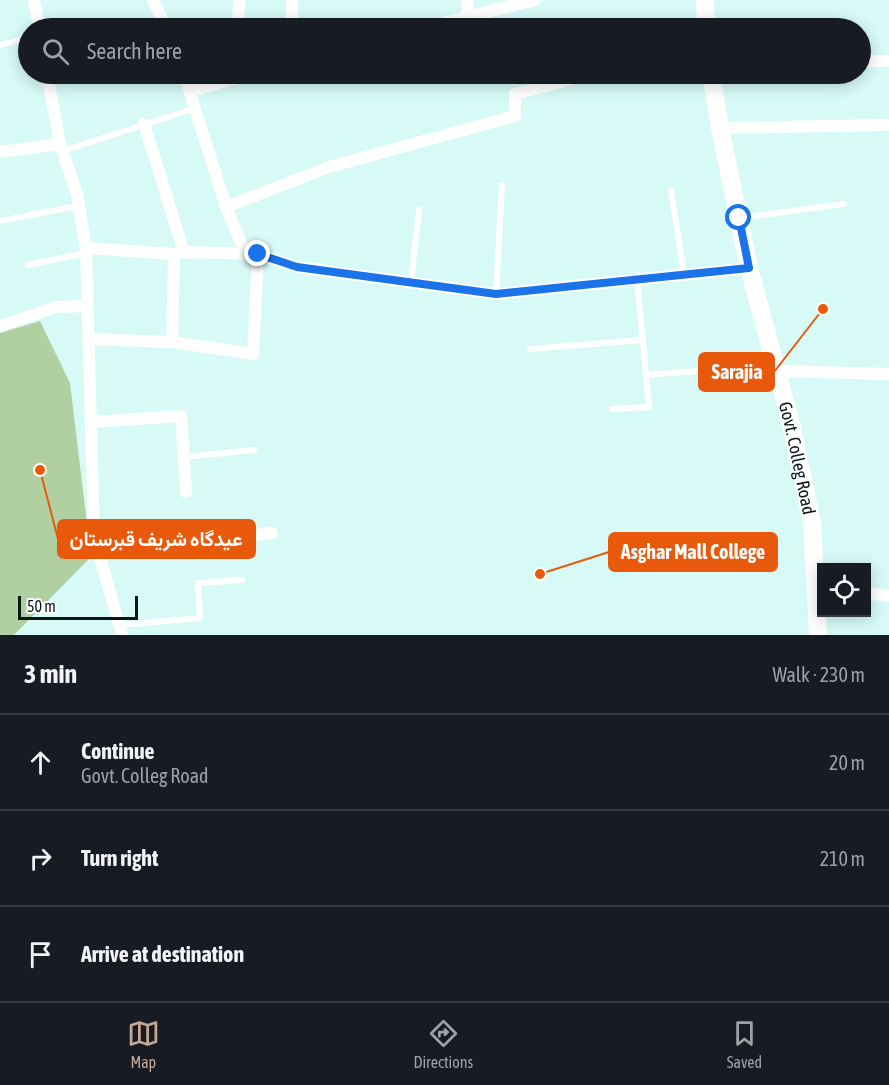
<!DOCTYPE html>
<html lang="en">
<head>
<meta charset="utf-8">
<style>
	body { margin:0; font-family:"Asap Condensed",Vazirmatn,sans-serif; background:#242831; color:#f1f3f6 }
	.controls { position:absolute; right:18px; bottom:18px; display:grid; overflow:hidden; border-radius:0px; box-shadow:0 3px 15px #0003 }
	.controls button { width:54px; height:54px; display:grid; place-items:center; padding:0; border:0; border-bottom:2px solid #363941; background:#171b24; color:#f1f3f6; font:30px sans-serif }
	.scale { position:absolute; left:18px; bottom:15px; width:120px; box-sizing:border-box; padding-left:6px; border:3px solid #0b1717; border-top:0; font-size:16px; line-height:21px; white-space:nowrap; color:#0b1717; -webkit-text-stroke:4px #fefefe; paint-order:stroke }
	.stop { position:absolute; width:18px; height:18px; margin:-14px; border:4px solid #1a73e8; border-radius:50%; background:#fff }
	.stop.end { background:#1a73e8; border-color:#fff; box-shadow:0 2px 6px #0008 }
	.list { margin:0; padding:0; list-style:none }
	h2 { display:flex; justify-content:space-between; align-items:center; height:78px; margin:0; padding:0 24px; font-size:26px }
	h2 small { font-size:20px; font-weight:400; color:#9ea1a6 }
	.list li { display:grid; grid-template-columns:39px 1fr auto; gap:18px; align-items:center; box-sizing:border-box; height:96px; padding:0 24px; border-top:2px solid #363941 }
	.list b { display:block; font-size:22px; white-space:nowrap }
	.list p { margin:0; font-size:20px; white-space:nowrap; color:#9ea1a6 }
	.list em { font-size:20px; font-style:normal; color:#9ea1a6 }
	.icon { flex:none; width:33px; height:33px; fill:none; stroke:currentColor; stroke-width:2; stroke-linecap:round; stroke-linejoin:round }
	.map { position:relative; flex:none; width:889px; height:635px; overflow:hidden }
	.search { position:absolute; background:#171b24; box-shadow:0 3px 15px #0003; left:18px; right:18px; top:18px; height:66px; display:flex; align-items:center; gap:15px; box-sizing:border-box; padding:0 21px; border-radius:33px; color:#9ea1a6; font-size:22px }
	.sheet { height:366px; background:#171b24 }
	nav { display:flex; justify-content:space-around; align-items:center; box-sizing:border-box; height:84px; border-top:2px solid #363941; background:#171b24; font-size:16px; color:#9ea1a6 }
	nav a { display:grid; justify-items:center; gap:3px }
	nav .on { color:#c5a894 }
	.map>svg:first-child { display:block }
	.green { fill:#b1d0a2 }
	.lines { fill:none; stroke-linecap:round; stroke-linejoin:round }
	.lane { stroke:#fff; stroke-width:6 }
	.street { stroke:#fff; stroke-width:12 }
	.secondary { stroke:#fff; stroke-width:18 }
	.route { stroke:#1a73e8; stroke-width:8 }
	.labels { text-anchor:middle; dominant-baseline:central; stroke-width:4.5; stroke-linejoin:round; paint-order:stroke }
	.street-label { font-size:18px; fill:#0b1717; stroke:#fefefe }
	.leader { fill:none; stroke:#e8590c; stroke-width:2 }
	.callout-dot { fill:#e8590c; stroke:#fefefe; stroke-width:2 }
	.callout { fill:#e8590c; stroke:#e8590c; stroke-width:2 }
	.callout-label { font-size:20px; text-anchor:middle; font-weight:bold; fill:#fff }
</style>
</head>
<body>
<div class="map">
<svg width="889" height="635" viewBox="0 0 889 635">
	<rect width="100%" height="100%" fill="#d7faf7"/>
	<path class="green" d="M40,321L70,383L91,557L14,635H0V333Z"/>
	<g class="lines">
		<g class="lane">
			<path d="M0,45L28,38"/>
			<path d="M63,151L196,108"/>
			<path d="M671,190L684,274"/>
			<path d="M739,218L844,204"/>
			<path d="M0,221L78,206"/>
			<path d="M28,265L86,253"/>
			<path d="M411,283L419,210"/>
			<path d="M496,294L502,185"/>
			<path d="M530,349L643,340"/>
			<path d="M646,375L774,365"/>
			<path d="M612,409L649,407L637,279"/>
			<path d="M184,457L254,450"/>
			<path d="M120,625L200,618L198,583L242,580"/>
		</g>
		<g class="street">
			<path d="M34,0L39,28"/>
			<path d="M153,0L166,28"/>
			<path d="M292,0V28"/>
			<path d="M467,17L468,0"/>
			<path d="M238,28L239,0"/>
			<path d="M423,28L535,0"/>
			<path d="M860,61H889"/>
			<path d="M47,74L60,144L77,194L86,248L94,536L122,635"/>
			<path d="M184,74L226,207L245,252"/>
			<path d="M191,91L251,74"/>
			<path d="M144,124L184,252"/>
			<path d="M720,128L889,125"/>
			<path d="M0,152L60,144"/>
			<path d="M226,207L329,167L515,116V94L590,74"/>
			<path d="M86,248L174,254L184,252L258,254L297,267L496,294L749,268"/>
			<path d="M0,326L56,307L87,306"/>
			<path d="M88,339L172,342L174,254"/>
			<path d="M172,342L253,354L258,254"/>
			<path d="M778,371L889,374"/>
			<path d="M91,422L181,416L186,492"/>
			<path d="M99,554L272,533"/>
			<path d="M866,593L889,596"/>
		</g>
		<g class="secondary">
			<path d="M705,0L706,28"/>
			<path id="s1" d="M711,74L720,128L749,268L792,427L812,523L818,635"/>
		</g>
	</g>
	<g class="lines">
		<path class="route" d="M258,254L297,267L496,294L749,268L739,218"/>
	</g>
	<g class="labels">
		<g class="street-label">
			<text stroke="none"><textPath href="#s1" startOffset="394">Govt. Colleg Road</textPath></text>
		</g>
	</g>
	<path class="leader" d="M823 309L774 372M40 470L58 539M540 574L609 552"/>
	<g class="callout-dot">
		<circle cx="823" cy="309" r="6"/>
		<circle cx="40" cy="470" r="6"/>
		<circle cx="540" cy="574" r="6"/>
	</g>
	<g class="callout">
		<rect x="699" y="353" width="75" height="38" rx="6"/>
		<rect x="58" y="520" width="197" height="38" rx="6"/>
		<rect x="609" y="533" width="168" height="38" rx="6"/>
	</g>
	<g class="callout-label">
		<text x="737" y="379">Sarajia</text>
		<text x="156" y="546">عیدگاہ شریف قبرستان</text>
		<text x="693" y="559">Asghar Mall College</text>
	</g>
</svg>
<div class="controls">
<button><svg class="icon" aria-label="locate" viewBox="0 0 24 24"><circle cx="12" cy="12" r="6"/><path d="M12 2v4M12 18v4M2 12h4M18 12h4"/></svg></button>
</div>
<div class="scale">50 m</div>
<div class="stop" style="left:739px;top:218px"></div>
<div class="stop end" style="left:258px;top:254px"></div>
<div class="search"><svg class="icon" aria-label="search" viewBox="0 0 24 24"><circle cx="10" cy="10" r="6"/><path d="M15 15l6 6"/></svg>Search here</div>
</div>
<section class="sheet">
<h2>3 min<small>Walk · 230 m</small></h2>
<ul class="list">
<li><svg class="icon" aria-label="ahead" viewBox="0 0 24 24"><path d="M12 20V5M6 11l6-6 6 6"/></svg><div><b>Continue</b><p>Govt. Colleg Road</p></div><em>20 m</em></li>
<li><svg class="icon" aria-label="right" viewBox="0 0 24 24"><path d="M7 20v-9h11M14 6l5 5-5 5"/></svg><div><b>Turn right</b></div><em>210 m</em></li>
<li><svg class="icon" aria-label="arrive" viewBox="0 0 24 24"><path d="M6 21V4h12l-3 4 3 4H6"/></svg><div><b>Arrive at destination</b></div></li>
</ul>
</section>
<nav>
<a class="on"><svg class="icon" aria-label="map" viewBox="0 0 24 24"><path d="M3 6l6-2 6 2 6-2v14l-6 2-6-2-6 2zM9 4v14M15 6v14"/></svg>Map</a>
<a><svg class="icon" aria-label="directions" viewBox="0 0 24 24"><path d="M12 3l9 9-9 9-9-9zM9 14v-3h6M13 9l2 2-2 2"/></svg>Directions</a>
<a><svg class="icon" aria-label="saved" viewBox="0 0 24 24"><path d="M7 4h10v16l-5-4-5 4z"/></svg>Saved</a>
</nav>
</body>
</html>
